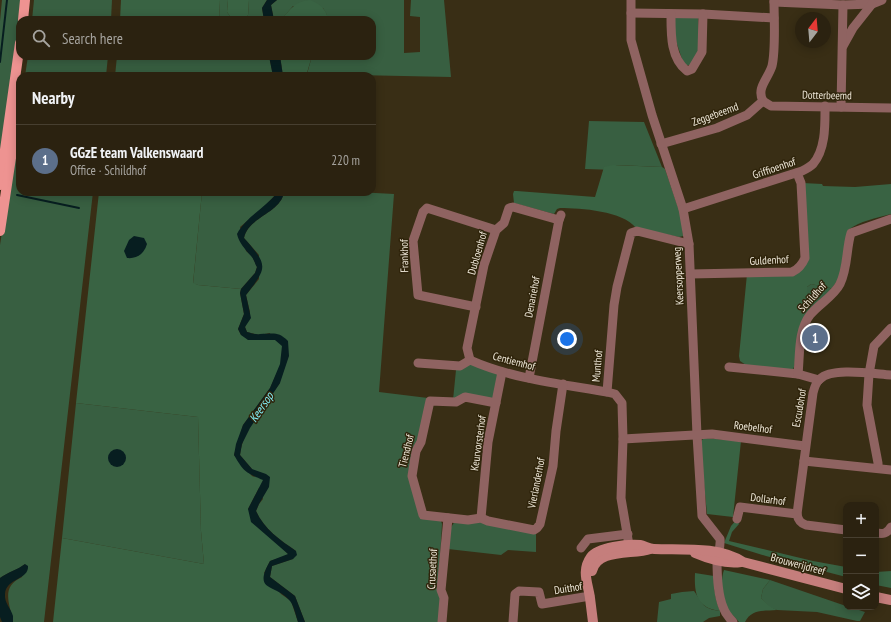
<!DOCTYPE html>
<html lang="en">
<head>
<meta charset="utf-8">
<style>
	body { margin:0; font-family:"PT Sans Narrow",sans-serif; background:#332a19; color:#f1f3f6 }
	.controls { position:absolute; right:12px; bottom:12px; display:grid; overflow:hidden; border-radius:8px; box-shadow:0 2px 10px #0003 }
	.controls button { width:36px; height:36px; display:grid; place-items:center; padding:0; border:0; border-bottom:1px solid #473f30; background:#2b2210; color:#f1f3f6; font:20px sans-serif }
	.compass { position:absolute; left:795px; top:12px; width:36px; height:36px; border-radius:50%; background:#2b2210; box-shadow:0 2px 10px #0003; rotate:16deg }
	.you { position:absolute; left:567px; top:339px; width:14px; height:14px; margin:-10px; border:3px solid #fff; border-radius:50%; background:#1a73e8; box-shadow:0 0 0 6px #1a73e833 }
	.badge { display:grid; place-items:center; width:26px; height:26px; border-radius:50%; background:#f09ab4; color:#fff; font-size:13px; font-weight:700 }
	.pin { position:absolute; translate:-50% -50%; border:2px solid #fff; box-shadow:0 1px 4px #0006 }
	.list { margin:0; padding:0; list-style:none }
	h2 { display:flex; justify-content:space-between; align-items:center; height:52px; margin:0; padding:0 16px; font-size:17px }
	h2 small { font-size:13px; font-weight:400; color:#a6a49f }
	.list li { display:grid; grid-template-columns:26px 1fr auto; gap:12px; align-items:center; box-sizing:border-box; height:72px; padding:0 16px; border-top:1px solid #473f30 }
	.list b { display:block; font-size:15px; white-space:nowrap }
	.list p { margin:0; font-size:13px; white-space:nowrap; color:#a6a49f }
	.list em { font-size:13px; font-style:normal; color:#a6a49f }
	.icon { flex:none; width:22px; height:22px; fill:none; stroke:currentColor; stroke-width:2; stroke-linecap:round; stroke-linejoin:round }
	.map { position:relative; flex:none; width:891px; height:622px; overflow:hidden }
	.search { position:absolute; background:#2b2210; box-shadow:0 2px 10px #0003; left:16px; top:16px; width:360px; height:44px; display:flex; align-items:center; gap:10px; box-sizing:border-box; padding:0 14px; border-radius:12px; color:#a6a49f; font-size:15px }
	.panel { position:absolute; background:#2b2210; box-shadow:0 2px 10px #0003; left:16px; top:72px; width:360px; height:124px; border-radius:12px }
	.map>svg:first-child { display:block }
	.green { fill:#385f41 }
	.forest { fill:#396343 }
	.water { fill:#071e20 }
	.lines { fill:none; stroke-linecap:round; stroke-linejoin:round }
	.stream { stroke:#071e20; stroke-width:2 }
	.street { stroke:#8f6361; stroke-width:9 }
	.secondary { stroke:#c57e7c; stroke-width:10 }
	.primary { stroke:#ee9391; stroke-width:10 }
	.labels { text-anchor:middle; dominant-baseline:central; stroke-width:3; stroke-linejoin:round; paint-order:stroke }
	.street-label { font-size:11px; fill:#efe8d9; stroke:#2f240b }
	.water-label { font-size:12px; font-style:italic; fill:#81edf6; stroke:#2f240b }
</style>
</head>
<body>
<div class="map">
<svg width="891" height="622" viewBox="0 0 891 622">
	<rect width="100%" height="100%" fill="#392e15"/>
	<g class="green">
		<path d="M2,0H22L17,50L0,170V21Z"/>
		<path d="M34,0H112L111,20H32Z"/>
		<path d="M220,0H228L227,12L232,19L235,20H219Z"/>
		<path d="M249,0H267L262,8L264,20H240L246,19L248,15Z"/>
		<path d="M277,0H404V53L420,52V17L410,16L411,0H444L451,77L307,74L312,56H372V20H328L326,13L323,8L293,6L281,20H274L271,5Z"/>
		<path d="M698,17L700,50L691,65H684L675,38V18Z"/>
		<path d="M28,56H108L106,76H25Z"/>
		<path d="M117,56H269L273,76H115Z"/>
		<path d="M20,115V192H93L44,622H13C10,604 0,587 22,577L25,564C18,570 8,572 0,578V245Z"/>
		<path d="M589,121L644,122L662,167L616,165L615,170L585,169Z"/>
		<path d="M202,192H278L263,208L240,227L246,251L252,256L257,267L255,273L241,289L198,285L193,284Z"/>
		<path d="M284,192H357L394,194L379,392L428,398L410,477L420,518L441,521L442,524L438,593L441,596L440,622H305L295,596L270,577L272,566L293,559L296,551C280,540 264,529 256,511L259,504L263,499L252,469L240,455C243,428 265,405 280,383L270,333L259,335L247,332L245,327L250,312L246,295L259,279V255L244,238C248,217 281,213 284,192Z"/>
		<path d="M811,284L830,288L832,290L809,312L807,310V287Z"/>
		<path d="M471,363L498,374L494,398L453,400L456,370Z"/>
		<path d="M76,403L198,417L201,531L204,564L62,538Z"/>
		<path d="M455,521L477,522L536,531V552L508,550L501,555L448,549L450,529Z"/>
		<path d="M770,580L846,606V607H850L865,612L860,621H857L817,612L777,610L769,607L761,598L763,589Z"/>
		<path d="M694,591C703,604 703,609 720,611V616L709,618L703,622H657L659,602L671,599V594L682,592Z"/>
	</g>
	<g class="forest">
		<path d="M121,0H220L219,20H120Z"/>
		<path d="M228,0H249L248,15L246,19H232L227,12Z"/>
		<path d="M310,0C320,4 327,9 328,20H281C290,9 296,1 310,0Z"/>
		<path d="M280,56H312L306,76H283Z"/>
		<path d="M613,165L662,167L665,169L682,219L683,236L679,237L636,228C623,211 581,208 560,208L557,209L554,214L514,203L513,194L514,191H517L595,197L604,167Z"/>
		<path d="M803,183L822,184L823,186L855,187L891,184V214C876,218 860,221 848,230C845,249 845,275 831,289L830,288L811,284L807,287V309L810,312L793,370L746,365L740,361L739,356L747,274L803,269Z"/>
		<path d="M99,192H202L193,283L198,285L241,289L240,293L244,314L238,329L241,335L275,340L282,346L281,364L270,388L243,425L234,455L252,476L263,480L248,509L289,555L270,561L264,573L281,594L291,601L298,622H53L62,538L204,564L201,531L198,417L76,403Z"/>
		<path d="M704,438L741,441L733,517L707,514L700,442Z"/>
		<path d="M737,519L738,521L739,524L732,532L729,541L813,561L846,567V577L766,556L724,543L731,526Z"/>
		<path d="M724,570L770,580L763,589L761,598L769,606L777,610C764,611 751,609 745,622H739C736,618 731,614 728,610C722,600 720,581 724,570Z"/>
		<path d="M891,571V588L876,585V572Z"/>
		<path d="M695,573L714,576C714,589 715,599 720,611C697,608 694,594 695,573Z"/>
	</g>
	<g class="water">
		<path d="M267,0H277L271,5L274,20H264L262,8Z"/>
		<path d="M269,56H280L283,76H273Z"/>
		<path d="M278,192H284C281,213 248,217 244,238C268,265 268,267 246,295L251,318L245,327L247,332C251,333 256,335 260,334C273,334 278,331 288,341L289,356L280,383L250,428L242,444L240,455L252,469L266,474L270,477L269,487L259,504L256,511C264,529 280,540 296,551L297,555L293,559L272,566L270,577L295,596L305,622H298C296,616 294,606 290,601C276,583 252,593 270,561L288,554L251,522L248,509L263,480C245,472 244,472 234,455L236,444L243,425L270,388L280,364L282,346L275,340H248L241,335L238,329L244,314L240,293L241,289L255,273L257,267C255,264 254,259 251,256C245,249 239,243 237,234C246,217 266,207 278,192Z"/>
		<path d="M134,236L144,238L147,244C144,254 137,259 127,258L124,251L129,240Z"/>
		<circle cx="117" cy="458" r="9"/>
		<path d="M25,564L28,566C29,580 6,578 5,594C4,603 11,608 13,616C13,618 13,620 13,622H2L0,617V578C8,572 17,570 25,564Z"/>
	</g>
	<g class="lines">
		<g class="stream">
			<path d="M0,62L7,0"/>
			<path d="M17,195L79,208"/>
		</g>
		<g class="street">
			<path d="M631,0V40L652,115L683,209L689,244L697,435L702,516L720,539C721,546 718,553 717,560C717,573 718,595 723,607C725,613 729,618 733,622"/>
			<path d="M774,2L843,5L872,4L882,0"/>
			<path d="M631,13L703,14L774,18"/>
			<path d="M671,14C671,33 670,58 687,71L692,69L702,52L703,14"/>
			<path d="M843,46L853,28L872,4"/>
			<path d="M763,101L771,106L891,108"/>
			<path d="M841,107L843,5"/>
			<path d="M661,144L717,128L747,115L763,101C756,88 768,79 772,66C776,49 774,19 774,0"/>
			<path d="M683,209L802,171C806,169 810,167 813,164C826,149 825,124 825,106"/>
			<path d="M690,274L792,272C799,269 802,265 805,258L801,183L797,173"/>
			<path d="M476,307L418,295L413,241L423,212L427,208L496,230"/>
			<path d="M470,360L467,348L484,265L496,230L504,223L509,208L513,207L559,220"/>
			<path d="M418,363L460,366L470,360C513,379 561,384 607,392"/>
			<path d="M729,367L798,374L819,380"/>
			<path d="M798,374C800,355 798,330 810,315C819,304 834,296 840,284C848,268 846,249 851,233L891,219"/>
			<path d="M529,378L559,220L561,215"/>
			<path d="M496,403L465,397L456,402L430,401L421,442L416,451L412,476L423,515L468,520L481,518L488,521L534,530L537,528L540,524L553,466L556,431L563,384"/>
			<path d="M623,439L712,434L805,446"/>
			<path d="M804,461L891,470"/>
			<path d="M878,468V463L867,405L869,374L874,346L891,328"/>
			<path d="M797,514L813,393C814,389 816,382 820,379C832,367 874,374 891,375"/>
			<path d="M481,518L488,442L502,372"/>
			<path d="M737,519L740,507L797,514C798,520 800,523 806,525L846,530"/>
			<path d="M876,533C883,534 887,534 891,527"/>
			<path d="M581,548L588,539L628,534"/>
			<path d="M630,551L621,498L623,439L622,403L615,394L607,392L614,305L617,287L631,233L637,231L689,244"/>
			<path d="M442,622L444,598L441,590L448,518"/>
			<path d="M513,622L515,594L519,591L539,592L542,604L590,596"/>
		</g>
		<g class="secondary">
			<path d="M695,553C709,559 726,564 741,562"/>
			<path d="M592,571C597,548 633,555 650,549"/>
			<path d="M876,597L891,600"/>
			<path d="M593,622C592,614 591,606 590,598C588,583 581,571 591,557C598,547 628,544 640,545C645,546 649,549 654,549C683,550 718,546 743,562L846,589"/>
		</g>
		<g class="primary">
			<path d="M23,20L25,0"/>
			<path d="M0,185L20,43"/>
			<path d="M0,231L20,98"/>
		</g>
	</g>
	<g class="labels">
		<g class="street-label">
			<text transform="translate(827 95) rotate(1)">Dotterbeemd</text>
			<text transform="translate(715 114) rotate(-20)">Zeggebeemd</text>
			<text transform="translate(774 168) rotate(-19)">Griffioenhof</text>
			<text transform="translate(477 253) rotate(-74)">Dubloenhof</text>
			<text transform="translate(404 256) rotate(-91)">Frankhof</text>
			<text transform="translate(769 260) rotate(-3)">Guldenhof</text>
			<text transform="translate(678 276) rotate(-93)">Keersopperweg</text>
			<text transform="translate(532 297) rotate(-79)">Denariehof</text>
			<text transform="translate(812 297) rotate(-48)">Schildhof</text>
			<text transform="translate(514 361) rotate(15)">Centiemhof</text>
			<text transform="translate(597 366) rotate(-85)">Munthof</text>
			<text transform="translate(799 408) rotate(-80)">Escudohof</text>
			<text transform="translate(753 427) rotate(7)">Roebelhof</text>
			<text transform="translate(478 443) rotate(-82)">Keurvorsterhof</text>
			<text transform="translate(406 451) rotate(-76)">Tiendhof</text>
			<text transform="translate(536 483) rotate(-79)">Vierlanderhof</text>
			<text transform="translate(768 499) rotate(7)">Dollarhof</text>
			<text transform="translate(798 564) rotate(15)">Brouwerijdreef</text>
			<text transform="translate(432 569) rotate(-87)">Crusaethof</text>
			<text transform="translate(568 588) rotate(-9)">Duithof</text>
		</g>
		<g class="water-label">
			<text transform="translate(261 407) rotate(-56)">Keersop</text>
		</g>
	</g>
</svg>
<div class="controls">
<button>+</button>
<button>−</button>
<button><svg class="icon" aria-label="layers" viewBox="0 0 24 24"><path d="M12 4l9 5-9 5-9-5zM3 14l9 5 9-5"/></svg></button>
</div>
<svg class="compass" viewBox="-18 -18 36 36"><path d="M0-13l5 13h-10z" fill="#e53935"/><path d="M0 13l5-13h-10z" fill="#a6a49f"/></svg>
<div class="you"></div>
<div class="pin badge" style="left:815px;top:338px;background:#5c6f8a">1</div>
<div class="search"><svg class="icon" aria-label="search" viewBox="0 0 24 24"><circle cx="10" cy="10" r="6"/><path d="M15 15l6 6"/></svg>Search here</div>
<section class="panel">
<h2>Nearby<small></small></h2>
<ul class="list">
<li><span class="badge" style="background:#5c6f8a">1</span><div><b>GGzE team Valkenswaard</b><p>Office · Schildhof</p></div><em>220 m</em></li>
</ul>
</section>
</div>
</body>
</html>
